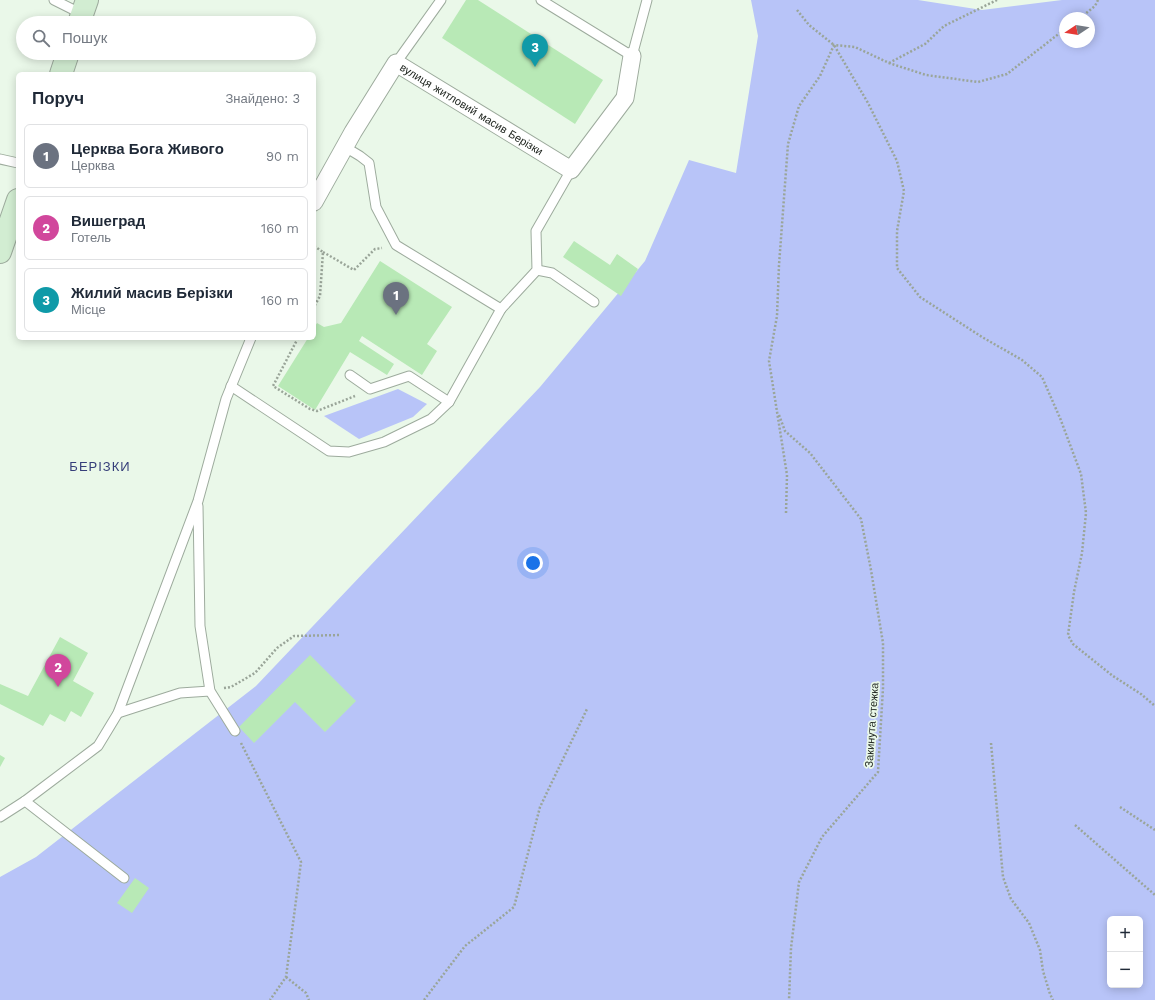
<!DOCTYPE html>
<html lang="uk">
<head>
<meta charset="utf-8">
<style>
	body { margin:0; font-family:"Work Sans",sans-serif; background:#f6f6f7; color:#1f2937 }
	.controls { position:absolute; right:12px; bottom:12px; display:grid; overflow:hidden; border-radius:6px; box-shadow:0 2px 10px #0003 }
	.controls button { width:36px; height:36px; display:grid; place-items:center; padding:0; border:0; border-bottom:1px solid #e0e1e3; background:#fff; color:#1f2937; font:20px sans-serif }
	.compass { position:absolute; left:1059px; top:12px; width:36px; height:36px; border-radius:50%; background:#fff; box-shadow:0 2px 10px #0003; rotate:258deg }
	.you { position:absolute; left:533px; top:563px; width:14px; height:14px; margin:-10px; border:3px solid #fff; border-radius:50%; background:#1a73e8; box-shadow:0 0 0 6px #1a73e833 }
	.badge { display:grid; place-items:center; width:26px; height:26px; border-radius:50%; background:#ea580c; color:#fff; font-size:13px; font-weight:700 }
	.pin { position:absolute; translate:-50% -33px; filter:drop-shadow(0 1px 2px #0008) }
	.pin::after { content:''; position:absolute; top:21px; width:14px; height:12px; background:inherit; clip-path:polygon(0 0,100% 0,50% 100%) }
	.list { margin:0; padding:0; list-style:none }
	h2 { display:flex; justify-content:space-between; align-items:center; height:52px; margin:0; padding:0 16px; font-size:17px }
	h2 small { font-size:13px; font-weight:400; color:#747a83 }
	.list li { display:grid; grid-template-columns:26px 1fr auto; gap:12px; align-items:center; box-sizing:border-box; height:64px; margin:0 8px 8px; padding:0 8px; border:1px solid #e0e1e3; border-radius:6px }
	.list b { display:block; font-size:15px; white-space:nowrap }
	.list p { margin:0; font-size:13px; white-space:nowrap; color:#747a83 }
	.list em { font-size:13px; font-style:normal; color:#747a83 }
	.icon { flex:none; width:22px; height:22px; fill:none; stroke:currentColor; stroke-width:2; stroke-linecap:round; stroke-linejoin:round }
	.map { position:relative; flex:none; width:1155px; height:1000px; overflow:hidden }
	.search { position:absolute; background:#fff; box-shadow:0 2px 10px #0003; left:16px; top:16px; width:300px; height:44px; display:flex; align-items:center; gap:10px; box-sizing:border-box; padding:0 14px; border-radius:22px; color:#747a83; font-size:15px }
	.panel { position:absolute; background:#fff; box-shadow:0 2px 10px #0003; left:16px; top:72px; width:300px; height:268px; border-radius:6px }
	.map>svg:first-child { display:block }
	.green { fill:#b8c4f8; fill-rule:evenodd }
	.building { fill:#b8e9b6 }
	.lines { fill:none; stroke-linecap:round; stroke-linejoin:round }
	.lane-casing { stroke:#9dab9d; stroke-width:11 }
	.street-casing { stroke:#9dab9d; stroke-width:19 }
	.secondary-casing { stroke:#9dab9d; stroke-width:24 }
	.path { stroke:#9aa599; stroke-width:2.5; stroke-dasharray:2 2; stroke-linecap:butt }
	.lane { stroke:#fff; stroke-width:9 }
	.street { stroke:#fff; stroke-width:17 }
	.secondary { stroke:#d2edd2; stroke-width:22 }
	.labels { text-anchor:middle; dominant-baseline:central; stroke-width:3.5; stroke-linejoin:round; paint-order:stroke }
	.street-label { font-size:11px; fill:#202620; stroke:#eaf8e9 }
	.quarter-label { font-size:13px; letter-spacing:1px; fill:#353e79; stroke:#eaf8e9 }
</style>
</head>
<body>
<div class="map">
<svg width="1155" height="1000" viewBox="0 0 1155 1000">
	<rect width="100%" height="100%" fill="#eaf8e9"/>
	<g class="green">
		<path d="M751,0H918L982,10L1062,0H1155V1000H0V877L36,857L256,686L540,387L645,261L689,160L736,173L758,36ZM1065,18H1089V42H1065ZM1110,919H1140V985H1110Z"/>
		<path d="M398,389L427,404L413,417L359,439L324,416Z"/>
	</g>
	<g class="building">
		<path d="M466,0H478L603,80L575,124L442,38Z"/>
		<path d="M574,241L610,265L617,254L638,269L621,296L563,257Z"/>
		<path d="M380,261L452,307L427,344L437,351L422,375L362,336L359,341L394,364L387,375L350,352L315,410L278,386L308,338H314V328L317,323L324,327L341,323Z"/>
		<path d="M60,637L88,653L73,681L94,693L81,717L71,711L65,722L50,714L43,726L0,704V684L28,696Z"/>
		<path d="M310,655L356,701L325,732L295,702L254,743L239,727Z"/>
		<path d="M0,755L5,758L0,767Z"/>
		<path d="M135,878L149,888L132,913L117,903Z"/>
	</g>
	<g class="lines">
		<defs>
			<g id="lane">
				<path d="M54,0L82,14"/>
				<path d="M541,0L632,56L647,0"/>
				<path d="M396,63L441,0"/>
				<path d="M0,159L18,163"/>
				<path d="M537,270L552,273L594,302"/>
				<path d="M501,309L537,270L536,231L571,170"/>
				<path d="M350,375L370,389L409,376L449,402"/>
				<path d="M231,386L329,451L349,452L384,442L431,419L449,402L501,309L396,245L376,207L369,163L360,156L345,147"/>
				<path d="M198,506L200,626L210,691L235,731"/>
				<path d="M118,713L180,693L210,691"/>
				<path d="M25,801L124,878"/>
				<path d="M0,817L25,801L98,746L118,713L198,501L226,399L251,338"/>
			</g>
			<g id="street">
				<path id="s1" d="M314,202L353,132L396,63L571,170L625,98L632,56"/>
			</g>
			<g id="secondary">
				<path d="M79,23L87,0"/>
				<path d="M61,74L68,53"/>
				<path d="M0,252L18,200"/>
			</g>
		</defs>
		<use href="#lane" class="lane-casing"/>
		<use href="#street" class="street-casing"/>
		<use href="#secondary" class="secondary-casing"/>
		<g class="path">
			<path d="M797,10L809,25L834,45L868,103L897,161L904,191L897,231V268L920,297L982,337L1022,360L1042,377L1060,418L1081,474L1086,513L1082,553L1074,592L1068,635L1073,644L1113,676L1141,694L1155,706"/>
			<path d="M1080,18L1095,6L1098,0"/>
			<path d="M889,63L925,44L944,26L997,0"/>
			<path d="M314,246L323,252L320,296L314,307"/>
			<path d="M323,252L354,270L375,249L382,248"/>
			<path d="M298,338L273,386L310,409L317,411L355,396"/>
			<path d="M779,415L785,431L810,453L861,519L871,570L883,643V688L878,772L822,837L799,882L791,948L789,1000"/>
			<path d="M786,513L787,475L769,361L777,316L779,265L788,144L799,106L820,76L834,45L855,47L889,63L926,75L978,82L1007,74L1065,29"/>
			<path d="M224,688L231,687L255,673L277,648L294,636L341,635"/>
			<path d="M241,743L301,862L286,977L270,1000"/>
			<path d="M991,743L1003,877L1011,899L1029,923L1040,950L1043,971L1050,994L1053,1000"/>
			<path d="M1120,807L1155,830"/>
			<path d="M1075,825L1155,895"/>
			<path d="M286,977L306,993L309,1000"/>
			<path d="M424,1000L465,946L514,907L540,807L587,709"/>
		</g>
		<use href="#lane" class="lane"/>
		<use href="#street" class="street"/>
		<use href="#secondary" class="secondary"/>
	</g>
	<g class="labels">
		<g class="street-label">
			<text stroke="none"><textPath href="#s1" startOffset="250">вулиця житловий масив Берізки</textPath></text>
			<text transform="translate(872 725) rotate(-86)">Закинута стежка</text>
		</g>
		<g class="quarter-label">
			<text x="100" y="466">БЕРІЗКИ</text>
		</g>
	</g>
</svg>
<div class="controls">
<button>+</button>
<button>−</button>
</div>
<svg class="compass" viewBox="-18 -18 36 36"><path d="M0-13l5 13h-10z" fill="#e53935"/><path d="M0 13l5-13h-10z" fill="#747a83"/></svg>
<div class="you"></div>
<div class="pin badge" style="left:396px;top:315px;background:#6b7280">1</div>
<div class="pin badge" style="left:58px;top:687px;background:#d1479c">2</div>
<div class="pin badge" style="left:535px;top:67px;background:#0f9aa8">3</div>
<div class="search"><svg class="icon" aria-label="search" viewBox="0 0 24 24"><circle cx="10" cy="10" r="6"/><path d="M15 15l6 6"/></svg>Пошук</div>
<section class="panel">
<h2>Поруч<small>Знайдено: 3</small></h2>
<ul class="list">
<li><span class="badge" style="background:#6b7280">1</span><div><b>Церква Бога Живого</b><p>Церква</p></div><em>90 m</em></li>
<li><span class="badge" style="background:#d1479c">2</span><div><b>Вишеград</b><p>Готель</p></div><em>160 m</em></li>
<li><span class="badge" style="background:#0f9aa8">3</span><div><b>Жилий масив Берізки</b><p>Місце</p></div><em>160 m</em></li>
</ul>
</section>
</div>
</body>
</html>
